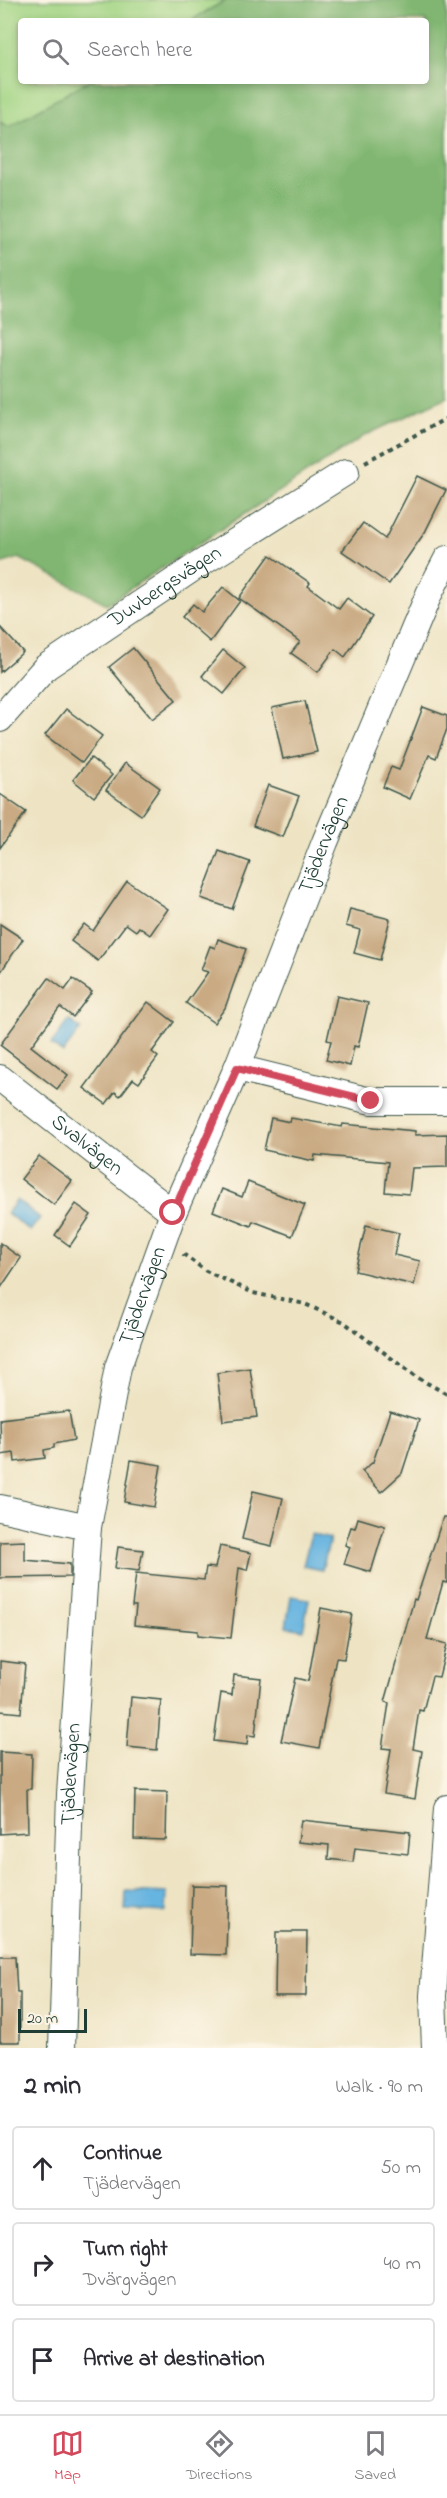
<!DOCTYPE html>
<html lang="en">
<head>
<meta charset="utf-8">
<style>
	body { margin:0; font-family:"Indie Flower",sans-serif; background:#f2f2f3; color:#2b2b33 }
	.scale { position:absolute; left:18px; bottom:15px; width:69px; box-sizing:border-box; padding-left:6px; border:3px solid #1f3d34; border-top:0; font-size:16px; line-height:21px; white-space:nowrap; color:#1f3d34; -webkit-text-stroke:4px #fcf5e5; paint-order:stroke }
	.stop { position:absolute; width:18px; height:18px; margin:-14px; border:4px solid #d1495b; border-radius:50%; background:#fff }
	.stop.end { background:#d1495b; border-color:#fff; box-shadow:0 2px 6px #0008 }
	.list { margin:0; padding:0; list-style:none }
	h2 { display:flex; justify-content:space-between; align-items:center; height:78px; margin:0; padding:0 24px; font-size:26px }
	h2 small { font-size:20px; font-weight:400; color:#7c7c81 }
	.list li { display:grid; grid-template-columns:39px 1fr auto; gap:18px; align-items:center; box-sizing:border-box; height:84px; margin:0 12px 12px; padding:0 12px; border:2px solid #e1e1e2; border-radius:6px }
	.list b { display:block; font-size:22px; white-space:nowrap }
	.list p { margin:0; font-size:20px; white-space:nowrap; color:#7c7c81 }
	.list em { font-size:20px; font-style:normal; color:#7c7c81 }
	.icon { flex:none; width:33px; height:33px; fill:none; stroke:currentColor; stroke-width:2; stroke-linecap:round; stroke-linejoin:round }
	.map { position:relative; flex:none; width:447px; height:2048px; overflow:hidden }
	.search { position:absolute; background:#fff; box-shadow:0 3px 9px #0003; left:18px; right:18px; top:18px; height:66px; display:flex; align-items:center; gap:15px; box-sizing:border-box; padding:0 21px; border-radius:6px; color:#7c7c81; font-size:22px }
	.sheet { height:366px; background:#fff }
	nav { display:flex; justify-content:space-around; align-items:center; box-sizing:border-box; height:84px; border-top:2px solid #e1e1e2; background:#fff; font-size:16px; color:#7c7c81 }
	nav a { display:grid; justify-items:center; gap:3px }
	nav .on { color:#d1495b }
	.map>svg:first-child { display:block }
	.green { fill:#a1d483; stroke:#60885c; stroke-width:1.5 }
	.forest { fill:#80b671; stroke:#507a52; stroke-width:1.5 }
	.water { fill:#66b4e0; stroke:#42788a; stroke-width:1.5 }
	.building { fill:#c9aa83 }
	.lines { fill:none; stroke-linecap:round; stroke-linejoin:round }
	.minor-casing { stroke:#3e564a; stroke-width:28 }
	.path { stroke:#3e564a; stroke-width:4; stroke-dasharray:4.5 4.5; stroke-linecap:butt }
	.minor { stroke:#fff; stroke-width:26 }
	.route { stroke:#d1495b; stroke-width:8 }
	.labels { text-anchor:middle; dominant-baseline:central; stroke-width:4.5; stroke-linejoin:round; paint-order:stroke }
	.street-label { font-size:21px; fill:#1f3d34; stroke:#fcf5e5 }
</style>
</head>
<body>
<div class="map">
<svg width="447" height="2048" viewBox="0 0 447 2048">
	<rect width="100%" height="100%" fill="#fcf5e5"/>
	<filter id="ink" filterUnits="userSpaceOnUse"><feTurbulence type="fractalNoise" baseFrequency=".0167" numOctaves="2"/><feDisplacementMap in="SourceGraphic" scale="12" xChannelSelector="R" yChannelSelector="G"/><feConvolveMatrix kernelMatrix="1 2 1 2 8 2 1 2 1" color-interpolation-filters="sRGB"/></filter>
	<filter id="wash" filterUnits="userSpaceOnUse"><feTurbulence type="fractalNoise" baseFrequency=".008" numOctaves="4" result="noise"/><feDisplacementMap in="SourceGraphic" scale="24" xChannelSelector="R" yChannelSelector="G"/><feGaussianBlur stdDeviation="1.35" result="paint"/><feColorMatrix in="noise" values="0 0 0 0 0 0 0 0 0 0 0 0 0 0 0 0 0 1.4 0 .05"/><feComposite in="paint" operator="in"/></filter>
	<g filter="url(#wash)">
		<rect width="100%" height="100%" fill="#eee4c4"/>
		<path class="green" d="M0,0H226L190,21H21V81H88L9,127L0,122Z"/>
		<path class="forest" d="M226,0H447V397L364,436L107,604L19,558L0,564V122L9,127L88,81H426V21H190Z"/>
		<g class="water">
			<path d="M69,1020L81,1029L63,1053L51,1044Z"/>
			<path d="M17,1200L40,1218L30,1231L7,1213Z"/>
			<path d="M311,1534L330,1539L322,1570L303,1566Z"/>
			<path d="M291,1596L309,1599L303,1630L286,1627Z"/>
			<path d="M126,1891L167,1893L166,1912L125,1910Z"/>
		</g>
		<g id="blocks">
			<g class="building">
				<path d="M417,476L446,490L425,532L389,584L342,551L363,523L385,539Z"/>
				<path d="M270,555L310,583L308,586L339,609L347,598L372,617L345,657L335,649L318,672L291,653L300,642L239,598Z"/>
				<path d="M223,587L240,601L210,642L182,617L193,604L202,612Z"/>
				<path d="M0,627L23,652L0,672Z"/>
				<path d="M133,648L176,700L152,719L109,667Z"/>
				<path d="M223,650L245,668L224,694L202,676Z"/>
				<path d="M305,701L317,752L283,759L272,708Z"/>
				<path d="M423,707L447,716V729L436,758L429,755L410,799L383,787L391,767L399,770Z"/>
				<path d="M66,709L102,736L82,763L45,735Z"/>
				<path d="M91,758L112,775L94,797L73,780Z"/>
				<path d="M125,763L160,788L141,815L106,790Z"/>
				<path d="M268,785L299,796L283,837L253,826Z"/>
				<path d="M0,794L26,812L0,848Z"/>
				<path d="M219,851L250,862L232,909L201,898Z"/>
				<path d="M127,881L168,909L150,935L139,927L136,931L126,924L98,961L71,941L84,924L93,931Z"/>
				<path d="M350,909L390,919L380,960L354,953L360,930L346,926Z"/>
				<path d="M0,924L23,939L0,973Z"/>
				<path d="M218,939L246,949L225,1008L214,1023L186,1003L208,972L201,970L210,946L215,948Z"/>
				<path d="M49,978L65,990L73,979L92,992L73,1017L60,1007L31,1046L68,1075L57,1089L0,1045Z"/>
				<path d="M337,996L368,1003L358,1047L354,1046L350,1066L326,1060L331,1041L327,1040Z"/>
				<path d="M148,1002L174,1022L152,1052L158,1057L139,1083L133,1079L120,1096L115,1092L106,1104L84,1088Z"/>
				<path d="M271,1118L290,1122L291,1118L342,1127L343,1124L415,1131V1135L447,1134V1167L412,1168L409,1194L385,1192L388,1162L315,1155L314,1161L264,1150Z"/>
				<path d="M39,1156L72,1181L54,1205L21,1179Z"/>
				<path d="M248,1182L305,1205L292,1236L253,1221L251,1226L213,1211L222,1189L242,1197Z"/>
				<path d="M76,1204L91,1215L70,1246L55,1235Z"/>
				<path d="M366,1225L399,1233L394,1255L420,1261L414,1285L355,1271Z"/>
				<path d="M0,1243L21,1258L0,1289Z"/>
				<path d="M250,1368L257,1417L223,1421L217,1373Z"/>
				<path d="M69,1411L74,1440L54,1444V1448L44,1450L45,1458L15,1462L14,1453L1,1455L0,1419Z"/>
				<path d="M390,1411L419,1420L402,1473L381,1492L362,1471L373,1462Z"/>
				<path d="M131,1460L161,1465L154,1507L124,1502Z"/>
				<path d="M253,1491L283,1498L272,1546L242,1539Z"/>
				<path d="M443,1517H447V1583L443,1582L427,1639L447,1644L439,1677L432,1676L423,1711L419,1710L413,1749L422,1751L415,1799L384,1794L391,1749L382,1748L389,1703L385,1702L414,1599L416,1600Z"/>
				<path d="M358,1518L385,1526L371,1572L344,1564L350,1547L345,1545L351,1527L355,1528Z"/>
				<path d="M25,1541V1560L70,1564V1577L0,1578V1542Z"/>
				<path d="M220,1546L251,1553L247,1570L239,1568L231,1638L198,1635V1631L134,1625L136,1606H132L136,1573L204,1580L206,1567L215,1568Z"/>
				<path d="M118,1547L143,1550L139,1571L115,1568Z"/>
				<path d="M321,1608L352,1614L344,1659L336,1658L319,1748L281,1741L295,1678L308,1681Z"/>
				<path d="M0,1661L25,1664L21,1713L0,1711Z"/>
				<path d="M234,1675L261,1678L255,1736L248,1735L247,1745L214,1741L221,1693L232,1695Z"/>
				<path d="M131,1697L161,1700L157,1750L127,1747Z"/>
				<path d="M0,1752L32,1754L31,1789H27L28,1832L0,1834Z"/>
				<path d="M135,1791L167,1792L166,1840L134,1839Z"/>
				<path d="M301,1820L410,1832L408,1854L355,1848L353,1862L328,1859L329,1845L298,1842Z"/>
				<path d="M192,1885L228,1886L226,1955L190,1954Z"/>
				<path d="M276,1932H307L306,1996H275Z"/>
				<path d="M0,1957H15L17,1993H20V2042H0Z"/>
			</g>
		</g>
	</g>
	<g filter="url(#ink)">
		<use href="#blocks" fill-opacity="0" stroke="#3e564a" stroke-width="1.5"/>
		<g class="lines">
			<defs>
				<g id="minor">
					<path id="s1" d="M0,719L46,667L192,569L346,472"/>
					<path d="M237,1068L371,1101H447"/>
					<path id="s2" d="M0,1078L173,1213"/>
					<path d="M0,1508L88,1527"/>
					<path id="s3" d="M62,2048L70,1794L88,1527L118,1367L173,1213L237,1068L325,842L429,594L447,559"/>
					<path d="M435,2048L433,1996L447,1808"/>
				</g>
			</defs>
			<use href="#minor" class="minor-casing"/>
			<g class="path">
				<path d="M365,462L447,418"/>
				<path d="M183,1254L206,1271L253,1293L305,1304L344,1322L416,1377L447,1394"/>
			</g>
			<use href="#minor" class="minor"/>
		</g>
	</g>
	<g class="lines" filter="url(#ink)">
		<path class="route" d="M173,1213L237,1068L371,1101"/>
	</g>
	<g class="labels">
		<g class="street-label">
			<text stroke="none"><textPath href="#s1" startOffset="213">Duvbergsvägen</textPath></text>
			<text stroke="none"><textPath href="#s3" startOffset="1246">Tjädervägen</textPath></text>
			<text stroke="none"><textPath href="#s2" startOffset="110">Svalvägen</textPath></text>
			<text stroke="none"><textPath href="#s3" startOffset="760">Tjädervägen</textPath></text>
			<text stroke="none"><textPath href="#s3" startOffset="274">Tjädervägen</textPath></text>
		</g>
	</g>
</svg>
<div class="scale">20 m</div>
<div class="stop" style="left:173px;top:1213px"></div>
<div class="stop end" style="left:371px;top:1101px"></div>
<div class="search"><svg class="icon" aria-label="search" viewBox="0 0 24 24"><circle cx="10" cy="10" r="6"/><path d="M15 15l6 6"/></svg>Search here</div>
</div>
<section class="sheet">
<h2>2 min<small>Walk · 90 m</small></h2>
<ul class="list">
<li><svg class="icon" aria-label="ahead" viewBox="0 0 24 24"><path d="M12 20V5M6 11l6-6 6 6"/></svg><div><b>Continue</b><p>Tjädervägen</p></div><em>50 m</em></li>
<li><svg class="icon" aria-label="right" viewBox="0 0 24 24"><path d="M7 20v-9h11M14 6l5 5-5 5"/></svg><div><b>Turn right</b><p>Dvärgvägen</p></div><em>40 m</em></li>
<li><svg class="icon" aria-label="arrive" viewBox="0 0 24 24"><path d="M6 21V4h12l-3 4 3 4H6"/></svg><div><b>Arrive at destination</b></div></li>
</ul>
</section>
<nav>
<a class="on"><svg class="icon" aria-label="map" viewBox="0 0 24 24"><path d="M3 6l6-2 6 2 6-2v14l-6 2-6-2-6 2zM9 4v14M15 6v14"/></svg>Map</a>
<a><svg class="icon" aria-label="directions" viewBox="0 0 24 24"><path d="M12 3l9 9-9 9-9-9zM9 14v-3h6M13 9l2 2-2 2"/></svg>Directions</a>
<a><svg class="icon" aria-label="saved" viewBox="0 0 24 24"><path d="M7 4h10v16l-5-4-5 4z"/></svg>Saved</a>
</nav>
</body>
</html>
